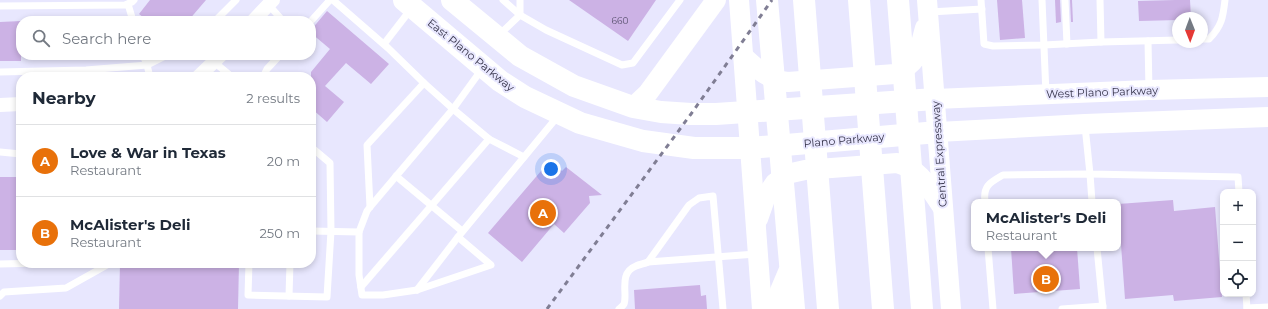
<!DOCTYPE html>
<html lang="en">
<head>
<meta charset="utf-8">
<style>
	body { margin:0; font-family:Montserrat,sans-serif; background:#f6f6f7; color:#1f2937 }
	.controls { position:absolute; right:12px; bottom:12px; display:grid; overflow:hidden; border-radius:8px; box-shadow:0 2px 6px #0003 }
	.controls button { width:36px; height:36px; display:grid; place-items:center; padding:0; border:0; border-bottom:1px solid #e0e1e3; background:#fff; color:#1f2937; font:20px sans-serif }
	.compass { position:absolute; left:1172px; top:12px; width:36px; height:36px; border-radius:50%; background:#fff; box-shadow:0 2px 6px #0003; rotate:179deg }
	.you { position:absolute; left:551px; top:169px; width:14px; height:14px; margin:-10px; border:3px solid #fff; border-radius:50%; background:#1a73e8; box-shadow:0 0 0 6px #1a73e833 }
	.badge { display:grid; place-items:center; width:26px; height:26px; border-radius:50%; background:#0b8043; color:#fff; font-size:13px; font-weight:700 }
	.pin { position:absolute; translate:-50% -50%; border:2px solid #fff; box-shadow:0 1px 4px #0006 }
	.popup { position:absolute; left:971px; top:199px; width:150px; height:52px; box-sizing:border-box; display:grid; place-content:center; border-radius:8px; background:#fff; filter:drop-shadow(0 1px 3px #0005); font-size:13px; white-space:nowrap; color:#747a83 }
	.popup b { font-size:15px; color:#1f2937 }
	.popup::after { content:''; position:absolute; left:50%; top:100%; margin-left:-8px; border:8px solid transparent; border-top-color:#fff }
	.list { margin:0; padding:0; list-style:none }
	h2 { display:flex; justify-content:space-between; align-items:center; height:52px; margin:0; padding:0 16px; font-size:17px }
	h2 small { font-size:13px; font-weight:400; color:#747a83 }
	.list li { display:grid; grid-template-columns:26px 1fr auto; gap:12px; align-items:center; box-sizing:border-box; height:72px; padding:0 16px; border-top:1px solid #e0e1e3 }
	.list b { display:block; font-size:15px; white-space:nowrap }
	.list p { margin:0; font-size:13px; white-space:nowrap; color:#747a83 }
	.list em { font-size:13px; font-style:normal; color:#747a83 }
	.icon { flex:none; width:22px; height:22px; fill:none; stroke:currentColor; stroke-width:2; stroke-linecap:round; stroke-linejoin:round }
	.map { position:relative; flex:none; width:1268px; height:309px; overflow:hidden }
	.search { position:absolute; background:#fff; box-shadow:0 2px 6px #0003; left:16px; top:16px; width:300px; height:44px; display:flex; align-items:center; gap:10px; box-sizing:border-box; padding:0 14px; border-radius:16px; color:#747a83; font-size:15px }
	.panel { position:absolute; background:#fff; box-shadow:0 2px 6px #0003; left:16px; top:72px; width:300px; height:196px; border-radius:16px }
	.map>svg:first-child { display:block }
	.building { fill:#ccb2e5 }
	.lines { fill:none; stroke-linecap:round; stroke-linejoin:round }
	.service { stroke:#fff; stroke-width:7 }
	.minor { stroke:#fff; stroke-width:14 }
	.secondary { stroke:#fff; stroke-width:20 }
	.primary { stroke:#fff; stroke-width:22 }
	.motorway { stroke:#fff; stroke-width:22 }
	.rail { stroke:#807e94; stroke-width:3; stroke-dasharray:5 5; stroke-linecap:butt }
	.labels { text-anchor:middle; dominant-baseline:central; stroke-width:4; stroke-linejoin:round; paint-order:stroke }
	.number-label { font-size:9px; fill:#5b5370 }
	.street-label { font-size:11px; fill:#353349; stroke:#e8e7fe }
</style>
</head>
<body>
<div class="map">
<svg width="1268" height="309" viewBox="0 0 1268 309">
	<rect width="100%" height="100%" fill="#e8e7fe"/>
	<g class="building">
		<path d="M150,0H206L188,21H148L139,14Z"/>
		<path d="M569,0H656L628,41Z"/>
		<path d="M997,0H1022L1025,38L1000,40Z"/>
		<path d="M1055,0H1060L1061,22L1056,23Z"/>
		<path d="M1070,0H1072L1073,22H1071Z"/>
		<path d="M1175,0H1190L1191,18H1178V20L1139,21L1138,1Z"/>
		<path d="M327,11L389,64L371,84L346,63L325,86L344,102L327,122L311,108V72L330,49L311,33V30Z"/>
		<path d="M21,21V61H0V22Z"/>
		<path d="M547,164L551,167L554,164L562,171L566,167L602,195L589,196L590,203L564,233L554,224L522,262L488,233Z"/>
		<rect x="0" y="177" width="21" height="73"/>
		<path d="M1173,200L1174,211L1215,207L1222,297L1174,301L1173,295L1125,299L1118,204Z"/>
		<path d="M1011,248H1077L1080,289L1014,294Z"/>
		<path d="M120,263H239L238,309H119Z"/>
		<path d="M700,285L701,296L706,295L707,309H635L634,290Z"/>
	</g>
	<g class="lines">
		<g class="service">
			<path d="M333,0L388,48L424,83L453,109L489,139L524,157"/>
			<path d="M503,0L520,15L546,30L622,65L633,63L680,0"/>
			<path d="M981,0L984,44L993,46L1044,45L1101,42"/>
			<path d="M1042,0L1046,94"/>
			<path d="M1065,0L1067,44"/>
			<path d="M1100,0L1101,42L1178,40"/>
			<path d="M267,3L283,21"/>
			<path d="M128,4L133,21"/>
			<path d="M0,6L125,5L132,2L134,0"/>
			<path d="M930,12L982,9"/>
			<path d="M215,21L236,0"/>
			<path d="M311,21L330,0"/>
			<path d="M499,35L520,15V0"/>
			<path d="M1202,39H1209C1222,26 1223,17 1225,0"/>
			<path d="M1148,41L1149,90"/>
			<path d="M384,44L411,9"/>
			<path d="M214,62L232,77"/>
			<path d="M0,72L86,70L147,65L143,55"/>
			<path d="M150,77L147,65L167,55"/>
			<path d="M263,77L267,69L280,55"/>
			<path d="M1085,126L1090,174L1238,177L1239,192"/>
			<path d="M0,152L21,154"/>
			<path d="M396,176L462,231"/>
			<path d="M985,202C983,186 989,183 1003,175L1090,174L1092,202"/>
			<path d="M370,207L367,145L424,83"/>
			<path d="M311,231L359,232V275L362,295H383L417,290L491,265L458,237L558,116"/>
			<path d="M359,232L367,211L370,207L453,109L482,69"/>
			<path d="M988,248L993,309"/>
			<path d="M1097,248L1103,309"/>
			<path d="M648,262L689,205L699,198L713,196L723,309"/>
			<path d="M249,263L248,295L327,297L331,231L330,163L311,147"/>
			<path d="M0,264L43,263"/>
			<path d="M361,287L489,139"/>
			<path d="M417,290L458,237"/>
			<path d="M1246,294L1247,309"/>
			<path d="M0,296L4,292L66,288L107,265V263"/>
			<path d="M289,296L290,263"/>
			<path d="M1247,308L1268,307"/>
			<path d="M619,309C621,307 623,306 624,304C628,294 618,273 636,266C640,264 644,264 648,262L756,254"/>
			<path d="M1062,309L1103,306"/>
		</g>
		<g class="minor">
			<path d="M253,21L273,0"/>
			<path d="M198,77L221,55"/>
			<path d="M0,105L21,104"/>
		</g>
		<g class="secondary">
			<path d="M739,0L762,309"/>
			<path d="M927,0L951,309"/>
			<path d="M744,57C758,70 769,80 788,82L895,74C920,61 918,53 925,28"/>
			<path d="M935,99L1149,90L1268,87"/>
			<path d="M633,107L648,93L716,0"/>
			<path d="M938,132L1085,124L1268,117"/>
			<path d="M758,219L766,196L775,183L787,174L805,170L897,163C921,169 930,190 943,208"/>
		</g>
		<g class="primary">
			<path d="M404,0L500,81L525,97L580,123L643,141L694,148H750L938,132"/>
			<path d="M452,0L520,56L574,86L633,107L661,112L691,114H716L935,99"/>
		</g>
		<g class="motorway">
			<path d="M767,0L794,309"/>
			<path d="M804,0L828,309"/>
			<path d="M859,0L883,309"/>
			<path d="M898,0L922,309"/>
			<path d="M778,309V298L789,272"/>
		</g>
		<path class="rail" d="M547,309L691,114L772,0"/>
	</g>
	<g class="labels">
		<g class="number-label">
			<text x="620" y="20">660</text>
		</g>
		<g class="street-label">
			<text transform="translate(471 55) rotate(39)">East Plano Parkway</text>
			<text transform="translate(1102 92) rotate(-2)">West Plano Parkway</text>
			<text transform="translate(844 140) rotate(-5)">Plano Parkway</text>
			<text transform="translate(939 154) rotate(-94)">Central Expressway</text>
		</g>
	</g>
</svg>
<div class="controls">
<button>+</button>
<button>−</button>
<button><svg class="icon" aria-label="locate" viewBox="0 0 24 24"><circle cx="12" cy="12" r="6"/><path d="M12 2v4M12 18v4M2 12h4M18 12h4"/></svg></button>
</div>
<svg class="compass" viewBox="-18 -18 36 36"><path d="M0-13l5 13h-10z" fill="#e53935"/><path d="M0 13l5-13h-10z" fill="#747a83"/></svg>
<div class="you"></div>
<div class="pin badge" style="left:543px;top:213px;background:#e8710a">A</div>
<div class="pin badge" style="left:1046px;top:279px;background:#e8710a">B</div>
<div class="popup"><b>McAlister's Deli</b>Restaurant</div>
<div class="search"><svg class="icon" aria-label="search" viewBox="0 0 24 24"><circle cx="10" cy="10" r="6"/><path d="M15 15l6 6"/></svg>Search here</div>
<section class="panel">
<h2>Nearby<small>2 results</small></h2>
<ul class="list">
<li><span class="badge" style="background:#e8710a">A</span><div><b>Love &amp; War in Texas</b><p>Restaurant</p></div><em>20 m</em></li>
<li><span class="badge" style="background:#e8710a">B</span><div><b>McAlister's Deli</b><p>Restaurant</p></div><em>250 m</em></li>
</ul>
</section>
</div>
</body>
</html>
